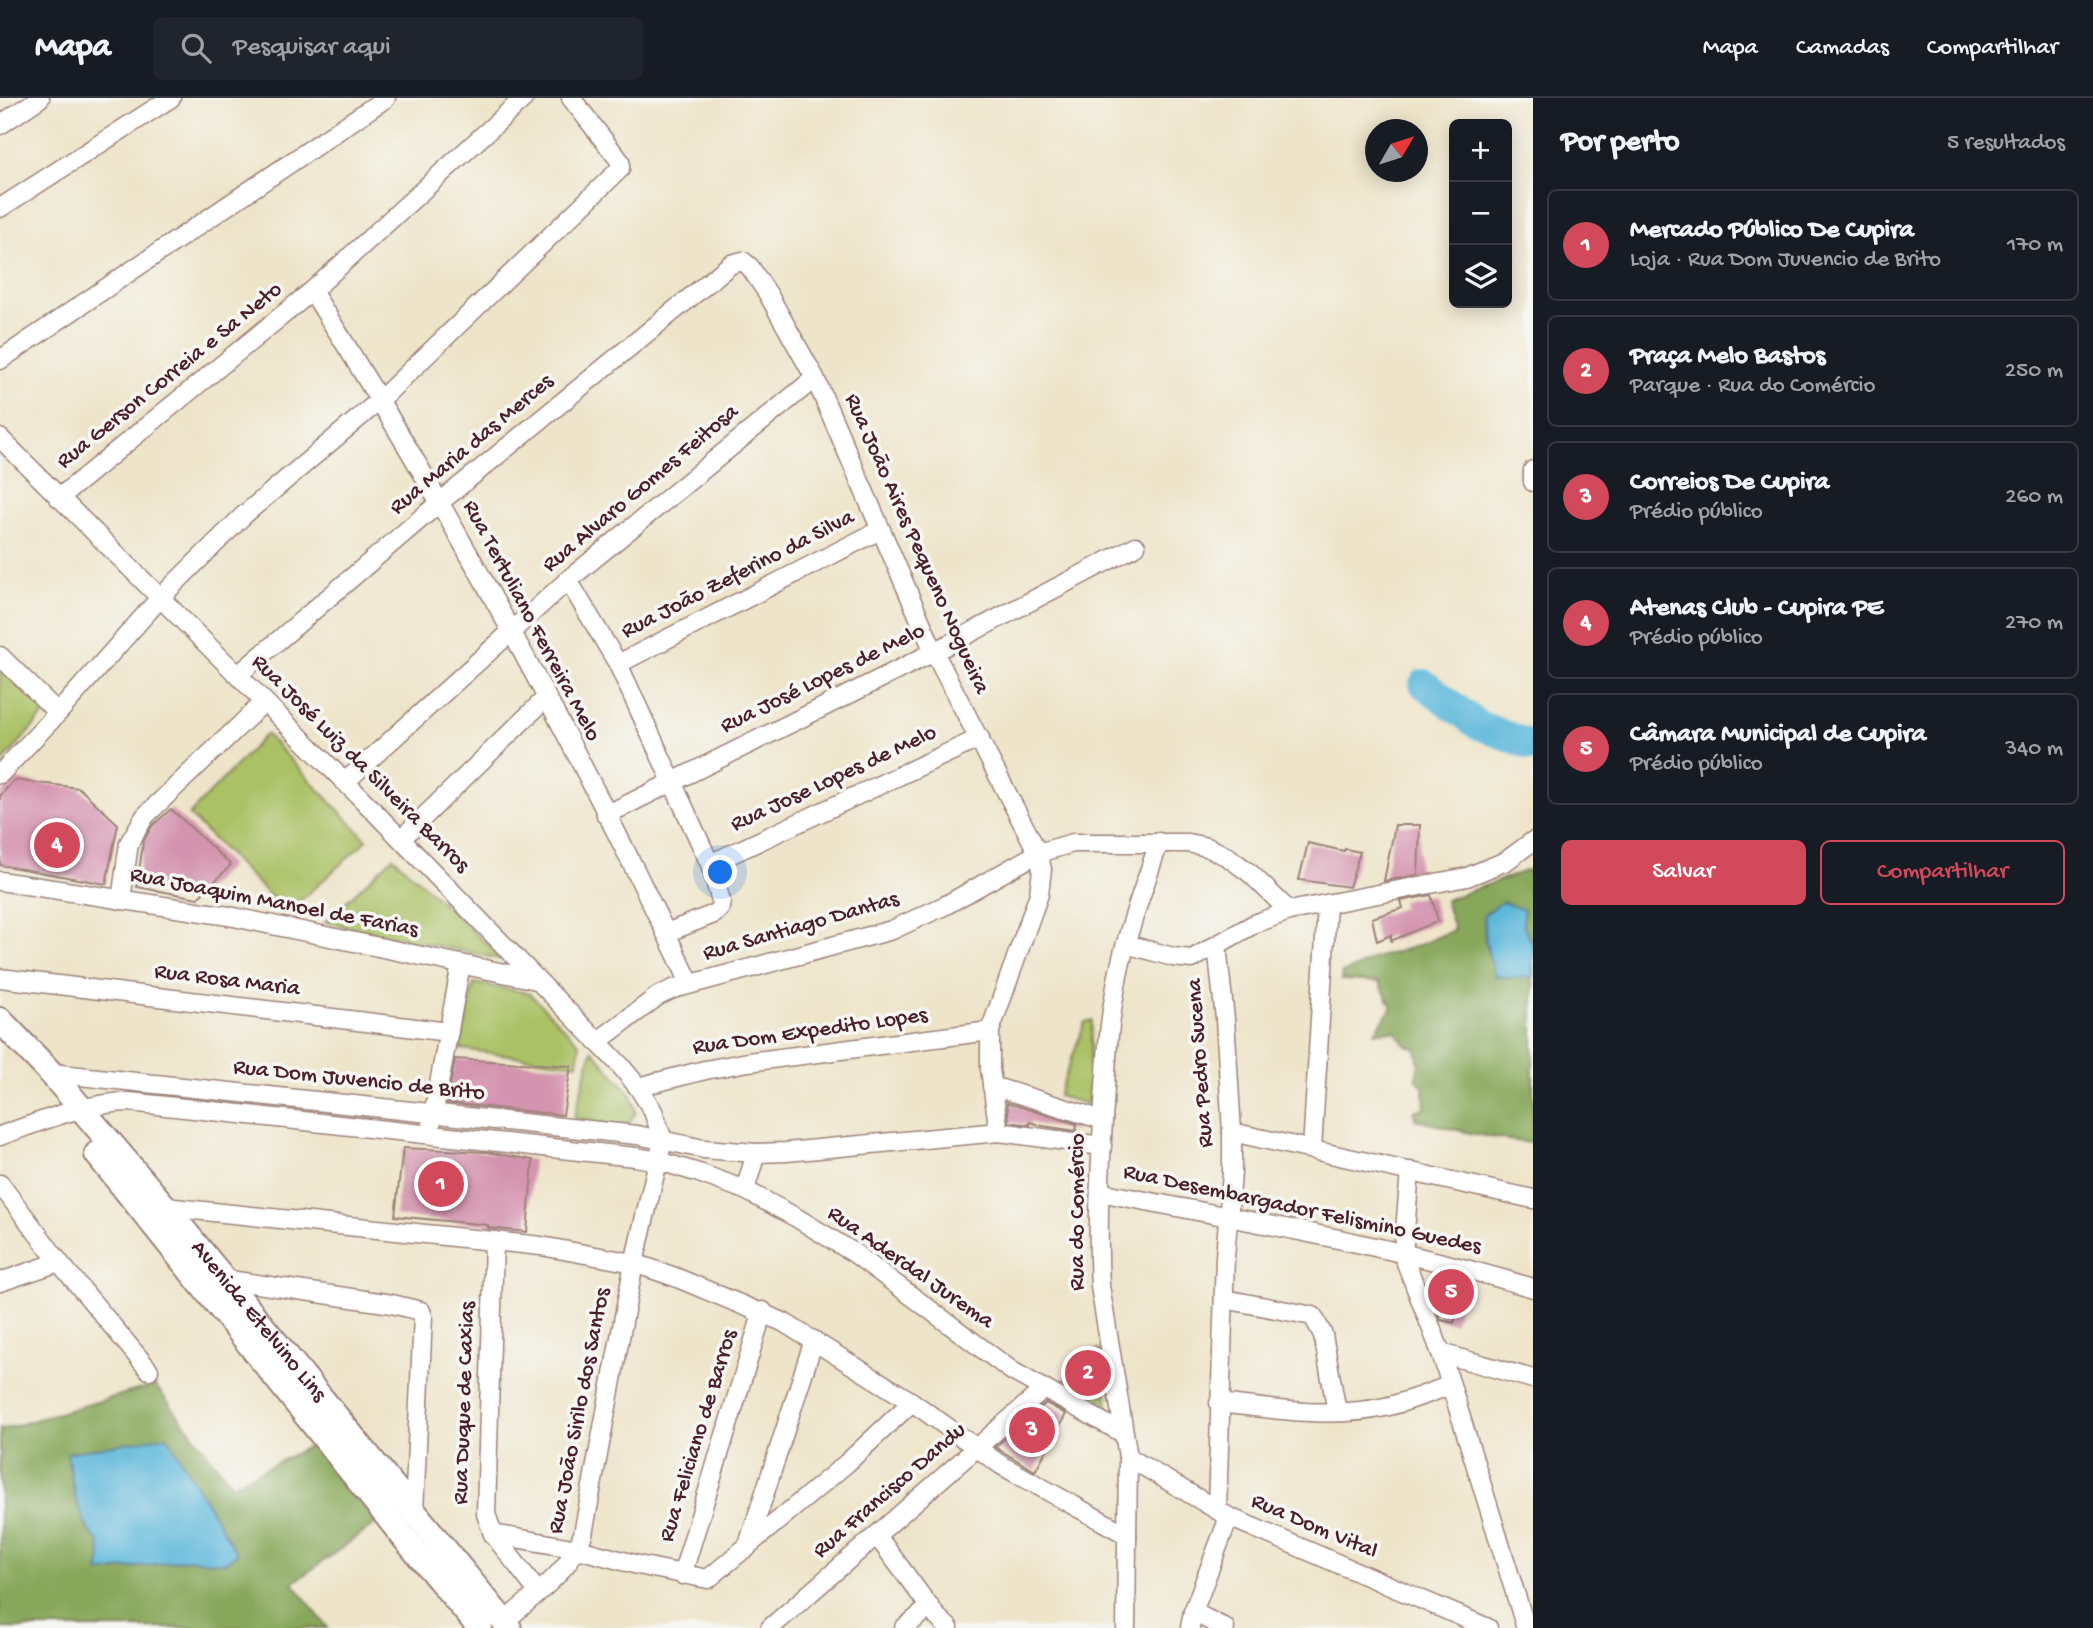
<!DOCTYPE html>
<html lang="pt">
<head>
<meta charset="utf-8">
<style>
	body { margin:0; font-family:"Gochi Hand",sans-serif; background:#20242c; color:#f1f3f6 }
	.controls { position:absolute; right:21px; top:21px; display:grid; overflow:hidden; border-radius:10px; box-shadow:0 4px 18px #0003 }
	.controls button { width:63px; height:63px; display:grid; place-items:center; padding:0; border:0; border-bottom:2px solid #363941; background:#171b24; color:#f1f3f6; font:35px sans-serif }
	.compass { position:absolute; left:1365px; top:21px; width:63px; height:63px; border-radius:50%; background:#171b24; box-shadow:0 4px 18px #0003; rotate:51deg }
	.you { position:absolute; left:721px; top:775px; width:24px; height:24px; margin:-18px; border:5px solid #fff; border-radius:50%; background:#1a73e8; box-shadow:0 0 0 10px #1a73e833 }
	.badge { display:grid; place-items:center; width:46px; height:46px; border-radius:50%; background:#d1495b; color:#fff; font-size:23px; font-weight:700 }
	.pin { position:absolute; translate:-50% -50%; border:4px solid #fff; box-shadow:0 2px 7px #0006 }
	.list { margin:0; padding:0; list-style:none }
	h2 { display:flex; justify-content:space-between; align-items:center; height:91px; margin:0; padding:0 28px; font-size:30px }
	h2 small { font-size:23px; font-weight:400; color:#9ea1a6 }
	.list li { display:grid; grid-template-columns:46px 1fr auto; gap:21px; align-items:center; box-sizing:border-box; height:112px; margin:0 14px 14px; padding:0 14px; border:2px solid #363941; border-radius:10px }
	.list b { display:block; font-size:26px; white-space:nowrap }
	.list p { margin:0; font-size:23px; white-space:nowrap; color:#9ea1a6 }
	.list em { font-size:23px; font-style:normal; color:#9ea1a6 }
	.actions { display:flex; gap:14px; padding:21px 28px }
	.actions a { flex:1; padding:16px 0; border:2px solid #d1495b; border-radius:10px; text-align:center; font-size:24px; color:#d1495b }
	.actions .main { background:#d1495b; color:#fff }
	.icon { flex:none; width:38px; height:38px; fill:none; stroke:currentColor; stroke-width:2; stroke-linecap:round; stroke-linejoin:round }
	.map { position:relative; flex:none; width:1533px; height:1530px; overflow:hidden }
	header { display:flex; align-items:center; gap:42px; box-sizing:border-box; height:98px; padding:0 35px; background:#171b24; border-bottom:2px solid #363941 }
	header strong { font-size:33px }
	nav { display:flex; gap:38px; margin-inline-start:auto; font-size:24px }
	.search { width:490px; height:63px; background:#20242c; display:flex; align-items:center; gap:18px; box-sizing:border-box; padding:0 24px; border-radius:10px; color:#9ea1a6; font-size:26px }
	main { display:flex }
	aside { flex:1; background:#171b24 }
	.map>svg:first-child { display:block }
	.green { fill:#aac165; stroke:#7a7048; stroke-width:2 }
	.forest { fill:#87a75a; stroke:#686342; stroke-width:2 }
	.water { fill:#5db8db; stroke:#546c83; stroke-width:2 }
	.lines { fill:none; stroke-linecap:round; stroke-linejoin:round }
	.river { stroke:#5db8db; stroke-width:30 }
	.building { fill:#d493af }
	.street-casing { stroke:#9c827a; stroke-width:21 }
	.secondary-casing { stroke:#9c827a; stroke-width:28 }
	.street { stroke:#fff; stroke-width:18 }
	.secondary { stroke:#fff; stroke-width:24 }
	.labels { text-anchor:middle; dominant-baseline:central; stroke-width:7; stroke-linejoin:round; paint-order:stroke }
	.street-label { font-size:23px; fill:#4a1f2b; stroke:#f6f6f2 }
</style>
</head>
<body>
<header>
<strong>Mapa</strong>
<div class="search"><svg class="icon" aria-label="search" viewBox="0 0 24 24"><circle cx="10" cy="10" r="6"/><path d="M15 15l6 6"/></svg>Pesquisar aqui</div>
<nav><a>Mapa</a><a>Camadas</a><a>Compartilhar</a></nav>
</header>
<main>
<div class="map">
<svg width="1533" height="1530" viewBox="0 0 1533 1530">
	<rect width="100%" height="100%" fill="#f6f6f2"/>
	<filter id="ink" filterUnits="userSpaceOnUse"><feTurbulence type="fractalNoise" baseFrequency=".0143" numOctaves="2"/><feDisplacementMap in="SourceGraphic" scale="14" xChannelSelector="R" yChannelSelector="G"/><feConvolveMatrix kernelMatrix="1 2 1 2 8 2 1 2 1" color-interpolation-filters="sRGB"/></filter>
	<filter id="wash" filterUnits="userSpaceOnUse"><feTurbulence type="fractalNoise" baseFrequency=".00686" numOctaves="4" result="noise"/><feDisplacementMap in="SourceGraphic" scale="28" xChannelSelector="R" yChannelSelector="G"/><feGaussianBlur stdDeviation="1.57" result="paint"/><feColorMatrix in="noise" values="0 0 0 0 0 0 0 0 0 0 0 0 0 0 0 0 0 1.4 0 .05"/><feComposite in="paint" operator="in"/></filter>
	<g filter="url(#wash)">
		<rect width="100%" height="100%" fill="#eee4c9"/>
		<g class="green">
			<path d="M0,565L47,613L0,667Z"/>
			<path d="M266,636L367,742L287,815L189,717Z"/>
			<path d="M393,759L504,862L325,824Z"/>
			<path d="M474,885L529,895L580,946L577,966L460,951Z"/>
			<path d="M1092,922L1088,1006L1058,998L1085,924Z"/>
			<path d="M592,952L631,996L636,1014L629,1025L610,1027L574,1020Z"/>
			<path d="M1097,1252L1101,1253L1108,1310L1107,1315L1100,1317L1054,1291Z"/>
		</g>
		<g class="forest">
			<path d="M1528,772L1533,784V1045C1493,1041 1453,1032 1415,1021L1414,1013L1425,1010L1424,990L1416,980L1419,966L1416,951L1404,946L1395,933L1375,934L1392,909L1379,884L1341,882L1342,875L1358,869L1372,861L1417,848L1454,832L1445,802Z"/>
			<path d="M155,1287L232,1387L324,1341L390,1415L293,1485L328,1530H0V1330L4,1331Z"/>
		</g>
		<g class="water">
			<path d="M1502,804L1524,812L1523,826L1533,847V879L1510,880L1495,878L1485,842L1484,817Z"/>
			<path d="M167,1338L237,1456L224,1465L188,1461L98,1475L101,1459L99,1444L88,1432L75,1399L67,1355Z"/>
		</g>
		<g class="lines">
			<path class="river" d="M1424,586L1478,627L1533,648"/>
		</g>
		<g id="blocks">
			<g class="building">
				<path d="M14,682L79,690L118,726L106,786L0,767V698Z"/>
				<path d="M171,711L231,767L198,800L137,789L143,744L152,728Z"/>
				<path d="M1395,727H1420L1418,777L1384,783Z"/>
				<path d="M1308,745L1344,753L1345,751L1360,754L1349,789L1299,782Z"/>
				<path d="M1431,797L1438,823L1391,843V837L1377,843L1372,820L1403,810L1401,803Z"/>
				<path d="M455,961L571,968L563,1017L447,1005Z"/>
				<path d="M1007,1005L1077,1026L1076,1033L1043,1028L1030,1024V1027L1009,1024Z"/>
				<path d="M403,1050L486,1054L533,1062L527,1134L488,1130V1127L395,1118Z"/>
				<path d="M1444,1177L1465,1185L1454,1225L1440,1222L1436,1202Z"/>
				<path d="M1046,1305L1066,1316L1035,1373L995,1349Z"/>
			</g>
		</g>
	</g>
	<g filter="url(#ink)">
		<use href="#blocks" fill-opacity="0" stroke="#9c827a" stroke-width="2"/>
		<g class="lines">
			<defs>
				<g id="street">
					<path d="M0,27L40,0"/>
					<path d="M0,110L171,0"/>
					<path d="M312,193C453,415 577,648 690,885"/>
					<path d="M0,262L386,0"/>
					<path d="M0,340L359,698L620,967L638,989L653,1013L663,1042L634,1165L583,1436C570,1474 533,1498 504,1524"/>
					<path d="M1533,372V384"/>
					<path d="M59,400L312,193L524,0"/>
					<path d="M568,482L618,566L710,766L721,803L720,810L714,816L666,835"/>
					<path d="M0,558L58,615"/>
					<path d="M618,566L880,432"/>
					<path d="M238,577L439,405L731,166L743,163L750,169L768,196L815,280L934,554L1038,755L1042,771L1039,796L990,933V971L999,1034"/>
					<path d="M0,676L58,615L160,500L244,417L380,302L620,71V63L571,0"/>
					<path d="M345,684L568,482L815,280"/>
					<path d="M606,717L934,554L1136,448"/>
					<path d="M401,741L546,600"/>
					<path d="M710,766L980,640"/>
					<path d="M0,783L229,818L537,882"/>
					<path d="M121,802L129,745L145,718L264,604"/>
					<path d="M1126,846L1173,859L1192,861L1254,826L1289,813L1467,779L1506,763L1533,743"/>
					<path d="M0,880L449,934"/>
					<path d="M597,944L658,898L673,891L892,832L946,807L1038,755L1073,745H1188L1207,749L1228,759L1251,776L1289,813"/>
					<path d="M51,975L637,1037L704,1051L756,1055L786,1054L999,1034L1102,1048"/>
					<path d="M992,988L1103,1022"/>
					<path d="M638,989L705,972L748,964L990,933"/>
					<path d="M432,1024L461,866"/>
					<path d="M1232,1034L1533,1101"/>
					<path d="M0,1038C42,1023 84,1005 129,1004L635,1059L659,1063L699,1075L745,1092L797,1120L854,1155L1012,1273L1124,1336"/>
					<path d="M1312,1051L1327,807"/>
					<path d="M1410,1073L1403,1157L1441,1255L1526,1530"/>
					<path d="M0,1086L59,1164L149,1272"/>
					<path d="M745,1092L756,1055"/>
					<path d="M1100,1094C1245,1123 1392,1147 1533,1190"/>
					<path d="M160,1111L165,1109L541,1148L634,1165L675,1179L783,1224L912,1304L1001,1367L1127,1437"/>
					<path d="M494,1143L486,1416L493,1436L538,1494"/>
					<path d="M223,1181L392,1206L421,1213L423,1218L414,1413"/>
					<path d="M0,1184L59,1164"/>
					<path d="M1224,1201L1313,1218L1323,1237L1337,1314"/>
					<path d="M1441,1255L1533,1281"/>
					<path d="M1219,1305C1274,1311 1330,1321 1385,1309C1407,1304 1429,1295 1451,1287"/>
					<path d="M1128,1359L1229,1419L1488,1530"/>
					<path d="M1217,1412L1225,1159L1232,1075V1034L1225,921L1217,848"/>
					<path d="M493,1436L578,1451L638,1467L708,1481L847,1365L912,1304"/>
					<path d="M877,1438L937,1519L949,1530"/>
					<path d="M747,1450L814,1242"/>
					<path d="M682,1477L763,1213"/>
					<path d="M1193,1514L1225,1530"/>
					<path d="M770,1530L1043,1292"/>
					<path d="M904,1530L930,1509"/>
					<path d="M1126,1530L1128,1359L1100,1188C1097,1133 1100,1077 1103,1022C1106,979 1107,936 1115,894C1123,843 1143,793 1159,744"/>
					<path d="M1190,1530L1193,1514L1229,1419"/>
				</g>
				<g id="secondary">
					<path id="s1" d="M0,922L51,975L165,1109L509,1530"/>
					<path d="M97,1056L407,1443L480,1530"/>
				</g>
			</defs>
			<use href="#street" class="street-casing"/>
			<use href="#secondary" class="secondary-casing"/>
			<use href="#street" class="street"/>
			<use href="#secondary" class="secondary"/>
		</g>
	</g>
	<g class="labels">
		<g class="street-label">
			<text transform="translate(170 278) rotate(-39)">Rua Gerson Correia e Sa Neto</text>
			<text transform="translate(472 347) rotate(-40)">Rua Maria das Merces</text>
			<text transform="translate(641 391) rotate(-40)">Rua Alvaro Gomes Feitosa</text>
			<text transform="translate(916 446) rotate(66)">Rua João Aires Pequeno Nogueira</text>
			<text transform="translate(738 477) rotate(-27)">Rua João Zeferino da Silva</text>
			<text transform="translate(531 523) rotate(62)">Rua Tertuliano Ferreira Melo</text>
			<text transform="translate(823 581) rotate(-26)">Rua José Lopes de Melo</text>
			<text transform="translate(360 666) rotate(45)">Rua José Luiz da Silveira Barros</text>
			<text transform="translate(834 681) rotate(-25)">Rua Jose Lopes de Melo</text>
			<text transform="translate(274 805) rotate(11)">Rua Joaquim Manoel de Farias</text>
			<text transform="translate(801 829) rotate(-16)">Rua Santiago Dantas</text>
			<text transform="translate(227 883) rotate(7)">Rua Rosa Maria</text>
			<text transform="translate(810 934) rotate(-8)">Rua Dom Expedito Lopes</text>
			<text transform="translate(1201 965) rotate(-94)">Rua Pedro Sucena</text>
			<text transform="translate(359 983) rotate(6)">Rua Dom Juvencio de Brito</text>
			<text transform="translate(1302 1112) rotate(12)">Rua Desembargador Felismino Guedes</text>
			<text transform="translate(1078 1114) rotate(-90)">Rua do Comércio</text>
			<text transform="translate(910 1170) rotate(35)">Rua Aderdal Jurema</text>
			<text stroke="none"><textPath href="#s1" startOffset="397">Avenida Etelvino Lins</textPath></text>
			<text transform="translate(465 1305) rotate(-88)">Rua Duque de Caxias</text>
			<text transform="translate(580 1313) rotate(-79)">Rua João Sirilo dos Santos</text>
			<text transform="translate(699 1338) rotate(-73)">Rua Feliciano de Barros</text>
			<text transform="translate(890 1393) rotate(-41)">Rua Francisco Dandu</text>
			<text transform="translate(1314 1429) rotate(23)">Rua Dom Vital</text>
		</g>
	</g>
</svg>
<div class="controls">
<button>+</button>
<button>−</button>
<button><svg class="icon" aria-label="layers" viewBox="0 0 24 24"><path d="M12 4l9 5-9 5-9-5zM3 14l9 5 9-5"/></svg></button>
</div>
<svg class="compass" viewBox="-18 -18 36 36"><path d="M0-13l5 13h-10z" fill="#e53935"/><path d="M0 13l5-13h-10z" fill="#9ea1a6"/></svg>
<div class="you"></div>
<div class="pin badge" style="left:441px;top:1086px">1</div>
<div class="pin badge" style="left:1088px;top:1275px">2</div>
<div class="pin badge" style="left:1032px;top:1332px">3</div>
<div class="pin badge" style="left:57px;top:747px">4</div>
<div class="pin badge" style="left:1451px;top:1194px">5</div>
</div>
<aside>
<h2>Por perto<small>5 resultados</small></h2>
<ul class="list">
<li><span class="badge">1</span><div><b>Mercado Público De Cupira</b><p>Loja · Rua Dom Juvencio de Brito</p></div><em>170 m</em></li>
<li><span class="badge">2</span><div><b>Praça Melo Bastos</b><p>Parque · Rua do Comércio</p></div><em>250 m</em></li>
<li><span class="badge">3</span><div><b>Correios De Cupira</b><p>Prédio público</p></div><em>260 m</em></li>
<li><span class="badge">4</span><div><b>Atenas Club - Cupira PE</b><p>Prédio público</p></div><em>270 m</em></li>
<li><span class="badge">5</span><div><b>Câmara Municipal de Cupira</b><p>Prédio público</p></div><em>340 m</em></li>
</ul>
<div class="actions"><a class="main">Salvar</a><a>Compartilhar</a></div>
</aside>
</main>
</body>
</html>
